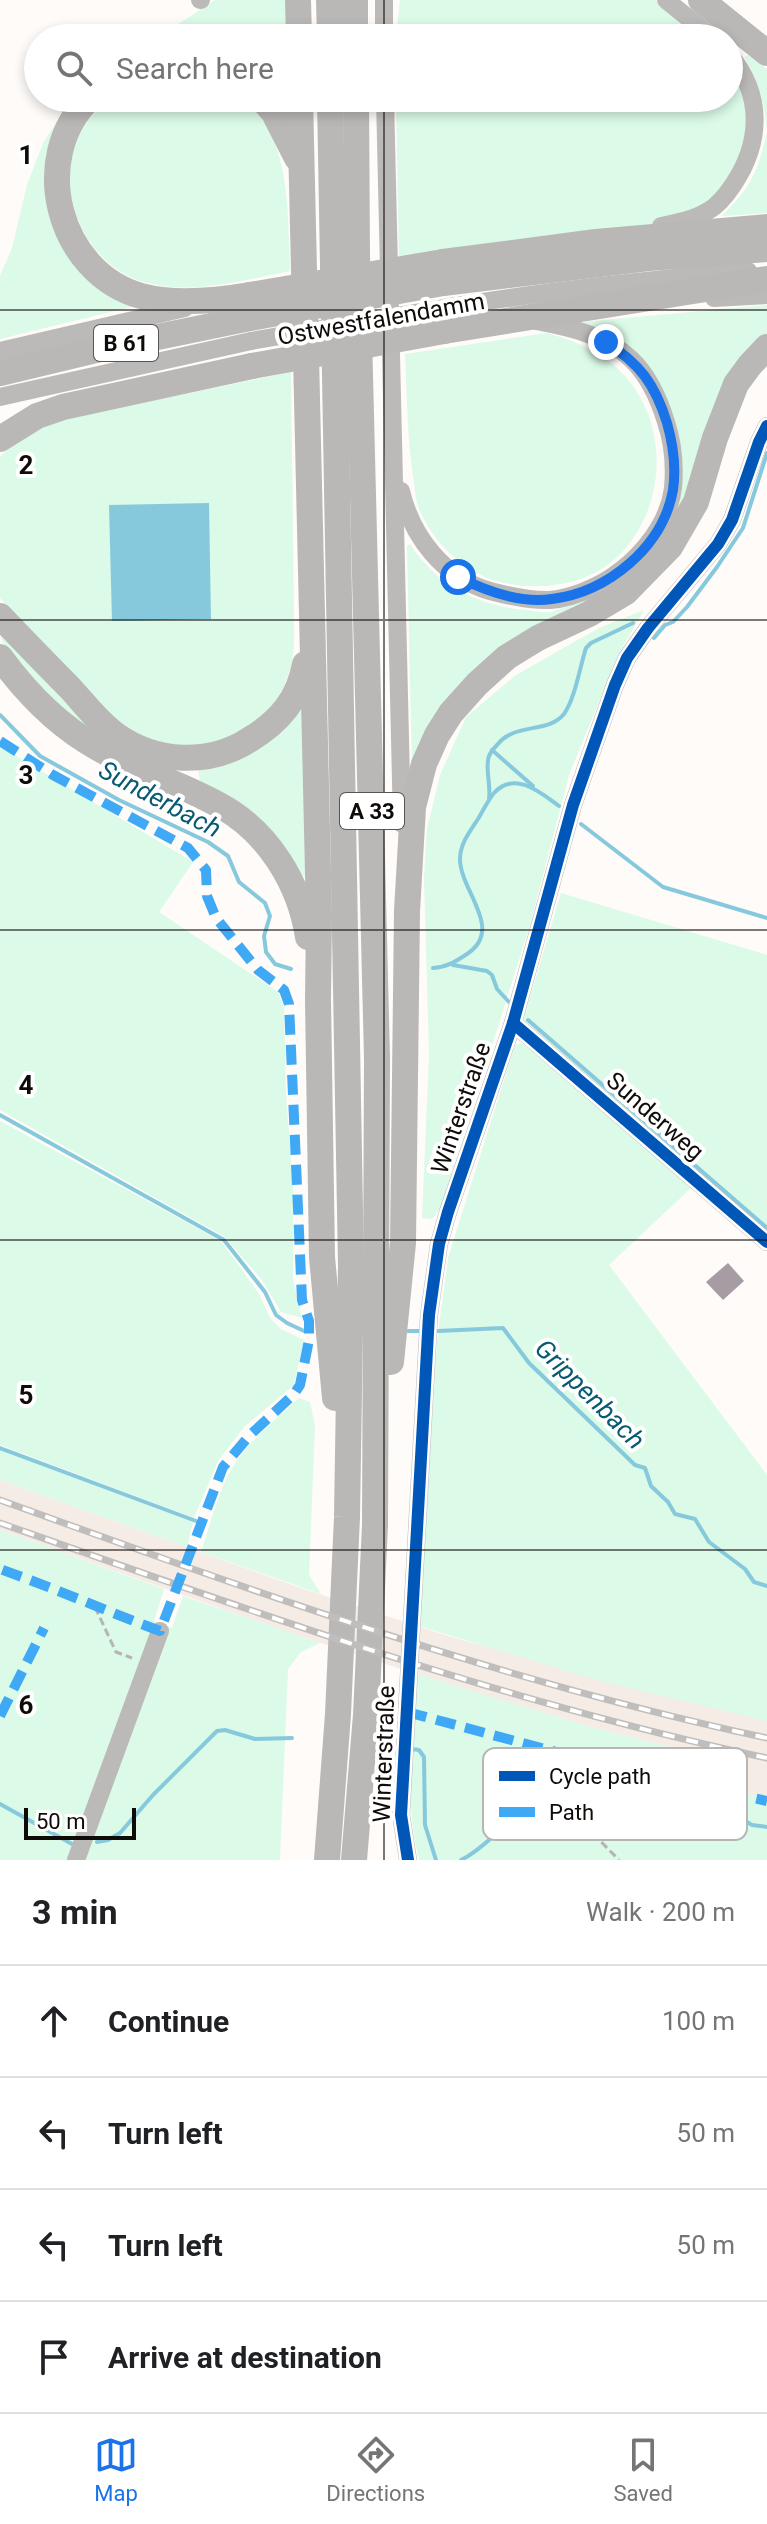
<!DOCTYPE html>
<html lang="en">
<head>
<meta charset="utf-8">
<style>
	body { margin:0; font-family:Roboto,sans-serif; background:#f2f2f2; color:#202124 }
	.scale { position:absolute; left:24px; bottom:20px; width:112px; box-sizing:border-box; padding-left:8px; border:4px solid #0f0b09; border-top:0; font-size:22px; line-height:28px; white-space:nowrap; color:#0f0b09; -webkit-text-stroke:6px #fff; paint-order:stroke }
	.stop { position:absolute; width:24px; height:24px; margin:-18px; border:6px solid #1a73e8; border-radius:50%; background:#fff }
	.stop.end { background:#1a73e8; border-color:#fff; box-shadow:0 2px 8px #0008 }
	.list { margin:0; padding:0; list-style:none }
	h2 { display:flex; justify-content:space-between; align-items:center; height:104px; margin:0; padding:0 32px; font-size:34px }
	h2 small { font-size:26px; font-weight:400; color:#757577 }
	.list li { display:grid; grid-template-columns:52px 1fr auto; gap:24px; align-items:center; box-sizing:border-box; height:112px; padding:0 32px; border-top:2px solid #e0e0e0 }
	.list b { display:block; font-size:30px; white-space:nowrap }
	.list em { font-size:26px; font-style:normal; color:#757577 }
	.icon { flex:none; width:44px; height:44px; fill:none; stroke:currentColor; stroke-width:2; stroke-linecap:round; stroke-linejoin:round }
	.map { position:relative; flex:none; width:767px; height:1860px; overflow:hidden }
	.search { position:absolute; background:#fff; box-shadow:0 4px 12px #0003; left:24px; right:24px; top:24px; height:88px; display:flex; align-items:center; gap:20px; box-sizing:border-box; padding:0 28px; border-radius:44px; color:#757577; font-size:30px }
	.sheet { height:552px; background:#fff }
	nav { display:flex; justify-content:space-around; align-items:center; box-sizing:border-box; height:112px; border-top:2px solid #e0e0e0; background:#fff; font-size:22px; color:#757577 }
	nav a { display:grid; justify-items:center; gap:4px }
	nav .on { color:#1a73e8 }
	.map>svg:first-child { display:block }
	.built { fill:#f5ece6 }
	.green { fill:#dbfae7 }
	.water { fill:#86c9dd }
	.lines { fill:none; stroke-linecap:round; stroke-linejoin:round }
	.stream { stroke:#86c9dd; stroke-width:4 }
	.building { fill:#a79ba4 }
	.path { stroke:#b7b4b3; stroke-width:3; stroke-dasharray:8 4; stroke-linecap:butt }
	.minor { stroke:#bcbab9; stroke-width:18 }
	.highway { stroke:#b9b8b6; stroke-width:26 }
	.rail-casing { stroke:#c0bebd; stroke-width:7 }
	.rail { stroke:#fff; stroke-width:4; stroke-dasharray:12; stroke-linecap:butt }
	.minor-bridge { stroke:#bcbab9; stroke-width:18 }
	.highway-bridge { stroke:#b9b8b6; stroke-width:26 }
	.quiet { stroke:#3fa9f5; stroke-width:10; stroke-dasharray:20 10; stroke-linecap:butt }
	.cycleway-casing { stroke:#fff; stroke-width:17 }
	.cycleway { stroke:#0057b8; stroke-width:12 }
	.route { stroke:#1a73e8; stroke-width:10 }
	.grid { fill:none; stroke:#0f0b09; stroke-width:2; stroke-opacity:0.55 }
	.labels { text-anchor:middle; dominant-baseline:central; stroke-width:8; stroke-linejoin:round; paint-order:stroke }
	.shield { fill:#fff; stroke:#575453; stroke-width:2 }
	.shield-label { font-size:22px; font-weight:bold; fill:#0f0b09 }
	.street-label { font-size:24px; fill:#0f0b09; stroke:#fff }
	.water-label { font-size:26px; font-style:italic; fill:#075b70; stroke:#fff }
	.key { fill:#fff; stroke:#b7b6b5; stroke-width:2 }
	.key-label { font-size:22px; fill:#0f0b09 }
	.grid-label { font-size:26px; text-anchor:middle; font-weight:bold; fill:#0f0b09; stroke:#fff; stroke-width:8; stroke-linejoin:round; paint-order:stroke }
</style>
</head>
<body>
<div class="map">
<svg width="767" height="1860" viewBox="0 0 767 1860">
	<rect width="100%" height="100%" fill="#fefbf9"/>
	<path class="built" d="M0,1480L298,1587L451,1637L767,1721V1798L727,1790L724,1761L587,1726L441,1682L284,1631L0,1530Z"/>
	<g class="green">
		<path d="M215,0H288V38H157Z"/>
		<path d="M400,0H655L702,38H396Z"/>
		<path d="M749,55L767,69V131C764,102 760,84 745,57Z"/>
		<path d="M729,68L742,89L749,130L738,166L712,201L664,223L399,257L396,98H729Z"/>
		<path d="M73,98H82L48,188L135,306L0,339V276L12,248L27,185L44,141Z"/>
		<path d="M115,98H242C293,139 287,212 290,271C243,280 192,296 144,282C76,263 44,166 95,113C101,107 108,103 115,98Z"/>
		<path d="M767,132V213L722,216C751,187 758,172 767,132Z"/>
		<path d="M767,305V335L687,499L657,549L682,460L678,431L670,406L659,384L581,322Z"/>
		<path d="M547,333C574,341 601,351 621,372C668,419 668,500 624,550C593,585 543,592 500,582C464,573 431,541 418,506C415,497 415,485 413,476C407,436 407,395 405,354Z"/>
		<path d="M291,372L294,620C294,638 295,658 288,676C272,719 234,745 188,748C167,749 140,736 123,726L0,598V457C17,438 41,428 65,419Z"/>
		<path d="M410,544C437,586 479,606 526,610C534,611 544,613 551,612C561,609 571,604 581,600L588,605L535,630L412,768L407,546Z"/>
		<path d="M644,610L618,655L569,775L530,925L441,1207L432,1219L422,1218L429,1055L424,877L427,829L440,775L466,717L516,675L599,628Z"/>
		<path d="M0,630L97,731L95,735C71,715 0,661 0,630Z"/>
		<path d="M302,702L307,878L299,874L200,783L198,767Z"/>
		<path d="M0,746L193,862L159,912L278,992L284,1008L286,1094L293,1184V1279L302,1318L281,1312L262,1280L225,1237L0,1110Z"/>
		<path d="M561,893L767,955V1233L525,1025L524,1017Z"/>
		<path d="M522,1043L691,1188L609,1265L767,1475V1721L600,1681L419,1626L437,1342L448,1258L515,1045Z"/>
		<path d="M0,1121L221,1241L259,1294L270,1318L281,1329L304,1340L294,1385L244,1427L218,1461L194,1518L0,1445Z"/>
		<path d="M299,1398L310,1402L315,1426L309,1575L321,1594L201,1552C210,1525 217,1495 231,1470C247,1442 275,1420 299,1398Z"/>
		<path d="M0,1450L193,1522L187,1547L0,1480Z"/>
		<path d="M0,1530L164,1589L154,1621L172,1628L183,1596L320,1643L301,1652L288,1669L280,1860H0Z"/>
		<path d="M414,1673L587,1726L725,1761L727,1790L767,1798V1860H419C404,1800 412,1735 414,1673Z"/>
	</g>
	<path class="water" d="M209,503L211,619L112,621L109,505Z"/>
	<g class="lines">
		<g class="stream">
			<path d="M654,638L665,625L673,622L687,607L717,567L743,528L767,453"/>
			<path d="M0,715L40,756L119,800L208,842L228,856L239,882L265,903L270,916L264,936L266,952L275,964L291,969"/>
			<path d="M492,750L533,786"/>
			<path d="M489,799C491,786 486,773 488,761C488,755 493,749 497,745C515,722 548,734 564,714C575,699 580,666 586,648L591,643L633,623"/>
			<path d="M581,824L663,887L767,918"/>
			<path d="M453,965L487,971L492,975L497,989L509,1002"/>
			<path d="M433,968C447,967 455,962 467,954C505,929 460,891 460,859C460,844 470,831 478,819C483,811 488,800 494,793C515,770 541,793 559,806"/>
			<path d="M528,1020L767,1228"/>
			<path d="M0,1115L224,1240L265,1292L276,1315L287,1323L304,1331"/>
			<path d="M408,1331H421"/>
			<path d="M438,1331L503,1328L529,1363L635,1465L645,1468L651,1486L668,1502L675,1514L695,1519L709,1542L745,1569L754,1582L767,1586"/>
			<path d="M0,1448L196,1521"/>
			<path d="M389,1747L399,1748"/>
			<path d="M412,1749L419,1750L424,1757L425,1825L436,1860"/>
			<path d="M0,1804L72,1844"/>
			<path d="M97,1842L108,1840L120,1833L153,1795L217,1731L225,1730L255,1739L292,1738"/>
			<path d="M461,1860C480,1851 493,1835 510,1822C532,1805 558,1785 584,1775H587L608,1795L653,1818L689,1817L717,1808L727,1810L752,1825L767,1827"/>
		</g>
	</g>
	<path class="building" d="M728,1263L744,1281L723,1300L706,1282Z"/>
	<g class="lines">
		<g class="path">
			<path d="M95,1607L116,1652L132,1658"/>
			<path d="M531,1747L553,1793L619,1860"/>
		</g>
		<g class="minor">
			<path d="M200,0H201"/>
			<path d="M384,0V38"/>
			<path d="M666,0L713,38"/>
			<path d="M385,98L402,824"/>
			<path d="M661,226C677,223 693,220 708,211C717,206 727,194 733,185C762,142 763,94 729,54"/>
			<path d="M714,298L767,295"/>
			<path d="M444,308C545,291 646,280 748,271"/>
			<path d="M0,351L185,308"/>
			<path d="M0,397L251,341"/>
			<path d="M401,491C412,537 444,578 490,591C509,596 530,601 550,600C605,595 666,544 673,488C675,466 673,443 666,422C659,399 648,375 631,359C606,335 568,327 536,321"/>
			<path d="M513,1023L767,1242"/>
			<path d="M76,1860L160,1631"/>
			<path d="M408,1860L401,1815L429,1315L439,1244L448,1212L513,1023L573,805L615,685L627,658L648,628L718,544L732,520L759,442L767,426"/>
		</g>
		<g class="highway">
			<path d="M298,0L299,38"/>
			<path d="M329,0L330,38"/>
			<path d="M355,0V38"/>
			<path d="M701,0L767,53"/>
			<path d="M90,98C28,158 58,273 141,296C175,305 215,301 250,295"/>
			<path d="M261,98L274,113L297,158"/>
			<path d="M300,98L319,915L318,1000L322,1257L335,1398"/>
			<path d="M443,262L596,242L767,227"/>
			<path d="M443,283L649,258L767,249"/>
			<path d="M444,331L767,279"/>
			<path d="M0,373L104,348L250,318"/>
			<path d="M0,439L37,416L63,407L252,366"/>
			<path d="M0,616C23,640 46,664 69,687C83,702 99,723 116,735C156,763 208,766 249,740C279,722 299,699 305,664"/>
			<path d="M0,657C27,694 58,726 98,748C137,771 180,783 219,805C268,831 300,884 308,937"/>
			<path d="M391,1362L403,1243L407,911L413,807L424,764L437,735L451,713L477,684L507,657L538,638L589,614L626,592L670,547L696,502L715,438L736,384L750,365L767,347"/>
			<path d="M327,1860L338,1714L347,1517L351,1266L330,98"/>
			<path d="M354,1860L366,1715L375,1525L377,1058L357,254L356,98"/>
		</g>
		<defs>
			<g id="rail">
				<path d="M0,1500C252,1591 504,1682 767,1738"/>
				<path d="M0,1523C253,1612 504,1702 767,1758"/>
			</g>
		</defs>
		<use href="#rail" class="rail-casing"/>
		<use href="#rail" class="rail"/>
		<path class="minor-bridge" d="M251,341L444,308"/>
		<g class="highway-bridge">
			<path d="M250,295L443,262"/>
			<path d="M250,318L443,283"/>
			<path d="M252,366L444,331"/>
		</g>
		<g class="quiet">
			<path d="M0,741L53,775L188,848L206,870L207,896L216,918L258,970L284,990L289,1004L302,1300L309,1321V1340L300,1385L294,1394L249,1436L223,1467L160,1631C106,1611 54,1588 0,1569"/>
			<path d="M407,1712L627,1771L767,1801"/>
			<path d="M0,1716L44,1628"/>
		</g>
		<defs>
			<g id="cycleway">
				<path d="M513,1023L767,1242"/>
				<path d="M408,1860L401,1815L429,1315L439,1244L448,1212L513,1023L573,805L615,685L627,658L648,628L718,544L732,520L759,442L767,426"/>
			</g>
		</defs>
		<use href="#cycleway" class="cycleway-casing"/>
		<use href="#cycleway" class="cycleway"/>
	</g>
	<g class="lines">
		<path class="route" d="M458,577C486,591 520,604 552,599C608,592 663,547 673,490C676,469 673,444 667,423C655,384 640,364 606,342"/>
	</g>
	<path class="grid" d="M384,0V38M384,98V1860M0,310H767M0,620H767M0,930H767M0,1240H767M0,1550H767"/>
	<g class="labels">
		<g class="shield">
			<rect x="94" y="325" width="64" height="36" rx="6"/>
			<rect x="340" y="793" width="64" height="36" rx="6"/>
		</g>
		<g class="shield-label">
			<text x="126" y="343">B 61</text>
			<text x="372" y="811">A 33</text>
		</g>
		<g class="street-label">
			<text transform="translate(381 319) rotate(-10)">Ostwestfalendamm</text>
			<text transform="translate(461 1108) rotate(-71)">Winterstraße</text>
			<text transform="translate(655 1116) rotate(41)">Sunderweg</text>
			<text transform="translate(384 1754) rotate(-88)">Winterstraße</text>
		</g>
		<g class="water-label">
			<text transform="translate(160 799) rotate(28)">Sunderbach</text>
			<text transform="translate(590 1394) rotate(45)">Grippenbach</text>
		</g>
	</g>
	<rect x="483" y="1748" width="264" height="92" rx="12" class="key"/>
	<rect x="499" y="1771" width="36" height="10" fill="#0057b8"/>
	<rect x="499" y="1807" width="36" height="10" fill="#3fa9f5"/>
	<g class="key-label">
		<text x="549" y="1784">Cycle path</text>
		<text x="549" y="1820">Path</text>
	</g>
	<g class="grid-label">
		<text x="26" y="164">1</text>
		<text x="26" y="474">2</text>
		<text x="26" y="784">3</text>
		<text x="26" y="1094">4</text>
		<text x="26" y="1404">5</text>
		<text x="26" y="1714">6</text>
	</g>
</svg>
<div class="scale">50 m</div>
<div class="stop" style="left:458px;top:577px"></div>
<div class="stop end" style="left:606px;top:342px"></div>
<div class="search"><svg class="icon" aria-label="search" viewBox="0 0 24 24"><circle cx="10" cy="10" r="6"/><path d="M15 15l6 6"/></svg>Search here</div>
</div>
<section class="sheet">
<h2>3 min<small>Walk · 200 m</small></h2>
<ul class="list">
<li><svg class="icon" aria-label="ahead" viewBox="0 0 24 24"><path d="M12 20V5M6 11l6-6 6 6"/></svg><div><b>Continue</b></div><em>100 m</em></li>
<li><svg class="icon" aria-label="left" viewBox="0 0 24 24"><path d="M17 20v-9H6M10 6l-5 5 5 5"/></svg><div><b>Turn left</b></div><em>50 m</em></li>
<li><svg class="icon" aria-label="left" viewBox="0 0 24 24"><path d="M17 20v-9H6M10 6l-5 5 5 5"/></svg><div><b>Turn left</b></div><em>50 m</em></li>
<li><svg class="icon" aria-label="arrive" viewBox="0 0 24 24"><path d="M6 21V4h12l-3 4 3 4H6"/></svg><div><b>Arrive at destination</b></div></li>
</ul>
</section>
<nav>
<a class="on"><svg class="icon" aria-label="map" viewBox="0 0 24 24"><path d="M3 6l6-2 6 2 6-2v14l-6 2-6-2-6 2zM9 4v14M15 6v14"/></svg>Map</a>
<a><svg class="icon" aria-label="directions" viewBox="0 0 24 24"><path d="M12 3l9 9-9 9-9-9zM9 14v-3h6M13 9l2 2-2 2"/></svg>Directions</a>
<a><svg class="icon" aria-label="saved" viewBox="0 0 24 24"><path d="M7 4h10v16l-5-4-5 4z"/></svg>Saved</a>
</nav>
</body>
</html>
